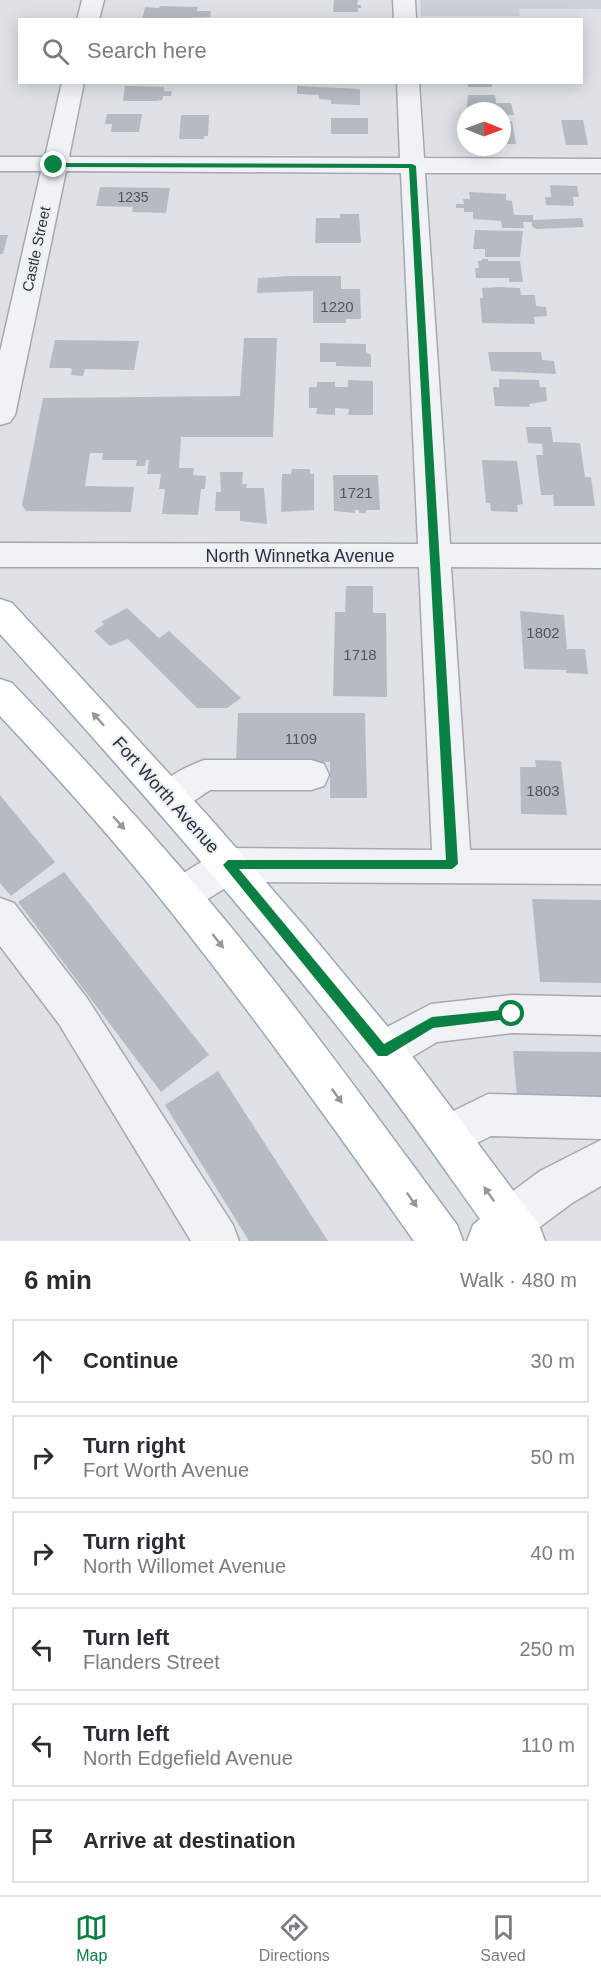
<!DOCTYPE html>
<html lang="en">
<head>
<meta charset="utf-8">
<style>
	body { margin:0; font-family:Arial,sans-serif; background:#f7f7f7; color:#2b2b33 }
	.compass { position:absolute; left:457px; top:102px; width:54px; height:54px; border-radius:50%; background:#fff; box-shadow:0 3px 15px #0003; rotate:91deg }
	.stop { position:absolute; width:18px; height:18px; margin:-14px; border:4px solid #0b8043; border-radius:50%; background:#fff }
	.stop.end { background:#0b8043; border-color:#fff; box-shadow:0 2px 6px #0008 }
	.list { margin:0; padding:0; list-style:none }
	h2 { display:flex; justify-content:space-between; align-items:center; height:78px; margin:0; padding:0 24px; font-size:26px }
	h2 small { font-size:20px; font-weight:400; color:#7c7c81 }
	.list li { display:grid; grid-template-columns:39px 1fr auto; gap:18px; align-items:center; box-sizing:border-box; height:84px; margin:0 12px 12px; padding:0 12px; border:2px solid #e1e1e2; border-radius:0px }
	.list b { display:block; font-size:22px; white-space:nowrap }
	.list p { margin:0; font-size:20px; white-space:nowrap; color:#7c7c81 }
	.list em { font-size:20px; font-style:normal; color:#7c7c81 }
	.icon { flex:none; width:33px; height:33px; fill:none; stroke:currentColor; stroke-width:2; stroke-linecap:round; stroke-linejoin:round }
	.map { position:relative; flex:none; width:601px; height:1241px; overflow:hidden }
	.search { position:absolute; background:#fff; box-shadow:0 3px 15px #0003; left:18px; right:18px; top:18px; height:66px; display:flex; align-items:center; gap:15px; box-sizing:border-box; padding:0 21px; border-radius:0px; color:#7c7c81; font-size:22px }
	.sheet { height:654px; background:#fff }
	nav { display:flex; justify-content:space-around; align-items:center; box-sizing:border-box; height:84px; border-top:2px solid #e1e1e2; background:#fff; font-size:16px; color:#7c7c81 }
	nav a { display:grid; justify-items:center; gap:3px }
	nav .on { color:#0b8043 }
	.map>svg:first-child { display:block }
	.built { fill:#ccd1d8 }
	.building { fill:#b6bbc3 }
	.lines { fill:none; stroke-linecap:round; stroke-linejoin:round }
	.minor-casing { stroke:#a4a9b1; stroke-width:3 }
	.major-casing { stroke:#9ea7b2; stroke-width:3 }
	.minor { fill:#f0f2f5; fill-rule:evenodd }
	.major { fill:#fff; fill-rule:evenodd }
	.oneway { fill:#94989e }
	.route { fill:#0b8043 }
	.labels { text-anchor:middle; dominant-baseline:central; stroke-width:4.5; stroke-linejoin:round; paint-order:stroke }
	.far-number-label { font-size:14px; fill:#4c545e }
	.far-street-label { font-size:15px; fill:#28313d; stroke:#edf1f4 }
	.number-label { font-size:15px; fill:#4c545e }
	.street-label { font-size:18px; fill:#28313d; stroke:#edf1f4 }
</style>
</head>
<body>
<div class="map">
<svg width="601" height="1241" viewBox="0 0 601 1241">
	<rect width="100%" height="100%" fill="#dee2e7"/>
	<path class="built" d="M420,0H601V9H519L520,16H421Z"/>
	<g class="building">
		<path d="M334,0H358L357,5H361V8H358V12H333Z"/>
		<path d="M160,6L198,7L197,11H211L210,17L142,20L145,7L159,8Z"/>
		<path d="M467,82H492V87H468Z"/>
		<path d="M125,86L164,87V91H172L171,96H163L162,100L156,101H123Z"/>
		<path d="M297,86L360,89V105L331,104V100L319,99V95L297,94Z"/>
		<path d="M468,95H495L496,103H511L514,115H502V111H471V107H467Z"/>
		<path d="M107,114H142L139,132H111L112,124H105Z"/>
		<path d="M181,115H209L208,136H204V139H179Z"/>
		<rect x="331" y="118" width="37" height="16"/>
		<path d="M561,120H583L588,145H566Z"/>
		<path d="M502,121H512L516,144H502Z"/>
		<path d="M550,185L577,186L579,197H573L574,206L546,205L545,197H551Z"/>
		<path d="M100,187L170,188L166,213L132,212L133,207L96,206Z"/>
		<path d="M469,192L506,194V200L512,201L514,215H533V220L582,218L584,227L536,229L532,226V222H523L524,228H502L501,221L473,219V212H464V208H456V204H464L463,199H470Z"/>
		<path d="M340,214H359L361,243H315L316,218H340Z"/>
		<path d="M475,230L523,231L520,257H485V249H473Z"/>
		<path d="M0,235H8L3,254H0Z"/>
		<path d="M482,259H488V261H520L523,282H509V278H476L475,268H479L478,261H482Z"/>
		<path d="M292,276H341V289H360L361,319H346V323H313V291L257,293L258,278Z"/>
		<path d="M500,287L520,288L521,295H535L536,306L546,307L547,316L534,317L535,324L482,323L480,298H483L482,288Z"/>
		<path d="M244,338H277L273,437H181L179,468H194L193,475L206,476L205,489H201L198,515L162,514L165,489H159L161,474H147L149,460H146L145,466H136L137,460H102L103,453H90L85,486L134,487L131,512L26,511L22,505L43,398L240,396Z"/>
		<path d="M55,340L139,341L134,370L85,369L83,376L71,375L72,369L69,368H49Z"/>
		<path d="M320,343L366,344V352L371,355V367L336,366V362H320Z"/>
		<path d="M488,352H541L542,360L554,361L556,374L491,371Z"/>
		<path d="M499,379L539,380L540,387H546L547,401L529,404L530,407L495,406L493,387H499Z"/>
		<path d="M348,380L373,381V415H348L349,409L335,408V415L316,414L317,408H309V387H317V382H335V387H348Z"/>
		<path d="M526,427H551L553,442L580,443L585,477H591L595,506H554L553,495H541L536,455H543L542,444L528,443Z"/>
		<path d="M482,460L517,461L523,504L517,505L518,512L491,511L490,503H486Z"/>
		<path d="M292,469H310V474H314V510L281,512L282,474H291Z"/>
		<path d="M220,472H243L242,484H247L246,488H264L267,524L240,521V511H215L216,492H221Z"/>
		<path d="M333,475H378L380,510H366V513H359V510H355V513L334,511Z"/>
		<path d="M346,586H373V613H386L387,697L333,696L335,612H345Z"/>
		<path d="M127,608L159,638L169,631L241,698L227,708H197L128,639L110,646L94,631L104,624L101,622Z"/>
		<path d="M520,611L564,615L567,649H585L588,674L566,673V670L524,669Z"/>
		<path d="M238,713H365L367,798H330V762H236Z"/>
		<path d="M535,760L561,761L567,815L521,814L520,767H536Z"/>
		<path d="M0,795L55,862L11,896L0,883Z"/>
		<path d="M64,872L209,1055L161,1092L18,902Z"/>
		<path d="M532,899L601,900V983L540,982Z"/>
		<path d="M513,1051L601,1052V1098L517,1097Z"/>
		<path d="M218,1071L328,1241H249L165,1105Z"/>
	</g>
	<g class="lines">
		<defs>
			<g id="minor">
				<path d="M82,0H104L99,20H77Z"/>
				<path d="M393,0H415L416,20H394Z"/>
				<path d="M62,82H84L69,157L400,158L397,82H419L424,158L601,159V173H425L450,544H601V568L451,567L470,850H601V884L235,882L195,907L181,912L167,907L162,895L167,883L216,853L229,848L432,850L419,567H0V543L418,544L401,173L66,171L15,415L10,422L0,425V352L41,171H0V157H45Z"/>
				<path d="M204,760H311L324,764L329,775L324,786L311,790H210L182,809L169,813L156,809L151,798C160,779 185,767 204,760Z"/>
				<path d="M0,898L14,903L87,998L233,1225L239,1241H191L59,1024L0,946Z"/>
				<path d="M512,995L601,997V1035L512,1033L437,1042L398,1065L383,1071L368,1065L362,1051L368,1037L431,1004Z"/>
				<path d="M488,1094L601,1097V1139L491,1136L448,1157L433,1151L427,1136L433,1121Z"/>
				<path d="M601,1140V1186L572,1203L525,1238C514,1241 504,1241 493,1238L487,1222L493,1206L540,1171Z"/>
			</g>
			<g id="major">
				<path d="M0,599L12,603L61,656L209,817L305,927L416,1061L539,1225L545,1241H467L473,1225L480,1219C443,1167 407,1115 368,1065C251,916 127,774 0,634Z"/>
				<path d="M0,679L12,683C74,748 135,814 193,882C287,991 371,1109 457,1225L463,1241H414C334,1128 254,1016 168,908C115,841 58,778 0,716Z"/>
			</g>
		</defs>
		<use href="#minor" class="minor-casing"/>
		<use href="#major" class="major-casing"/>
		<use href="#minor" class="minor"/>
		<use href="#major" class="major"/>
	</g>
	<defs><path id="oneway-solid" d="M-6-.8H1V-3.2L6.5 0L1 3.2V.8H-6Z" transform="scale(1.5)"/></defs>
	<g class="oneway">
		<use href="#oneway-solid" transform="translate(98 719) rotate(-132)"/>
		<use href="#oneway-solid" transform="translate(119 823) rotate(49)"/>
		<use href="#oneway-solid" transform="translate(218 941) rotate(52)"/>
		<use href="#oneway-solid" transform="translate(337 1096) rotate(54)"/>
		<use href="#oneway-solid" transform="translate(489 1194) rotate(-125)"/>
		<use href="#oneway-solid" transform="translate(412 1200) rotate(55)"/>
	</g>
	<path class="route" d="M54,163L412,164L416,166L458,864L452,869H239L384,1044L432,1017L512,1009L516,1010V1018L433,1028L387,1056H378L223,865L228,860H446L409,168L52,167Z"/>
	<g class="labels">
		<g class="far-number-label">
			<text x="133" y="197">1235</text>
		</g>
		<g class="far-street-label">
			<text transform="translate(36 249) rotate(-78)">Castle Street</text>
		</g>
		<g class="number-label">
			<text x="337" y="306">1220</text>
			<text x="356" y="492">1721</text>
			<text x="543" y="632">1802</text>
			<text x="360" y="654">1718</text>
			<text x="301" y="738">1109</text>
			<text x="543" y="790">1803</text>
		</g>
		<g class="street-label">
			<text x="300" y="556">North Winnetka Avenue</text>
			<text transform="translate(166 795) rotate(48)">Fort Worth Avenue</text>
		</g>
	</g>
</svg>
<svg class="compass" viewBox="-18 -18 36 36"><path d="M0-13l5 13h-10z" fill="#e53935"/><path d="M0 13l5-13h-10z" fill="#7c7c81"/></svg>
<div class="stop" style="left:512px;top:1014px"></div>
<div class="stop end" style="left:54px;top:165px"></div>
<div class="search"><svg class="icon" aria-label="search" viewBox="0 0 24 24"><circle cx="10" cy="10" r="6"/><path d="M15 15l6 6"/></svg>Search here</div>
</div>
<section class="sheet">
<h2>6 min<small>Walk · 480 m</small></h2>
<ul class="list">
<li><svg class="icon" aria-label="ahead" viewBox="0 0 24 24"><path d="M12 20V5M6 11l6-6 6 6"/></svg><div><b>Continue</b></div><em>30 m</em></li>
<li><svg class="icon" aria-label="right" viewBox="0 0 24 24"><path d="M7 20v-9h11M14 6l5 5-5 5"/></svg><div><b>Turn right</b><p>Fort Worth Avenue</p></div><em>50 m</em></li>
<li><svg class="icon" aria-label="right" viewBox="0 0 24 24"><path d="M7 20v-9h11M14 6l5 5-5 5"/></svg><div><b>Turn right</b><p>North Willomet Avenue</p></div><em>40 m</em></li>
<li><svg class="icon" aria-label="left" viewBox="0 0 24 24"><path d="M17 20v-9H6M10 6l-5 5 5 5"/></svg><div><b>Turn left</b><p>Flanders Street</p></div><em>250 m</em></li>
<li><svg class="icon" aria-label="left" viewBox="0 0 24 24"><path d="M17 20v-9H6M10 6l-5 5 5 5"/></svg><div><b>Turn left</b><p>North Edgefield Avenue</p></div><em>110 m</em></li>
<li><svg class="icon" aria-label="arrive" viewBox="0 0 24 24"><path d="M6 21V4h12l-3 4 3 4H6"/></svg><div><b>Arrive at destination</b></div></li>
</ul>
</section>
<nav>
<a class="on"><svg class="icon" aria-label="map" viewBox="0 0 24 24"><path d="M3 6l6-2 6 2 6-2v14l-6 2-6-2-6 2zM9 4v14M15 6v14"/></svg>Map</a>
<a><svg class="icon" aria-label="directions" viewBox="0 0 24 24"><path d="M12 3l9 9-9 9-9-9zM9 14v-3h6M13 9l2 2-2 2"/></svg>Directions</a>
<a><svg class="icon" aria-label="saved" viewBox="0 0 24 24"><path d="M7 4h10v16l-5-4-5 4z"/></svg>Saved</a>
</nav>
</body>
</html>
